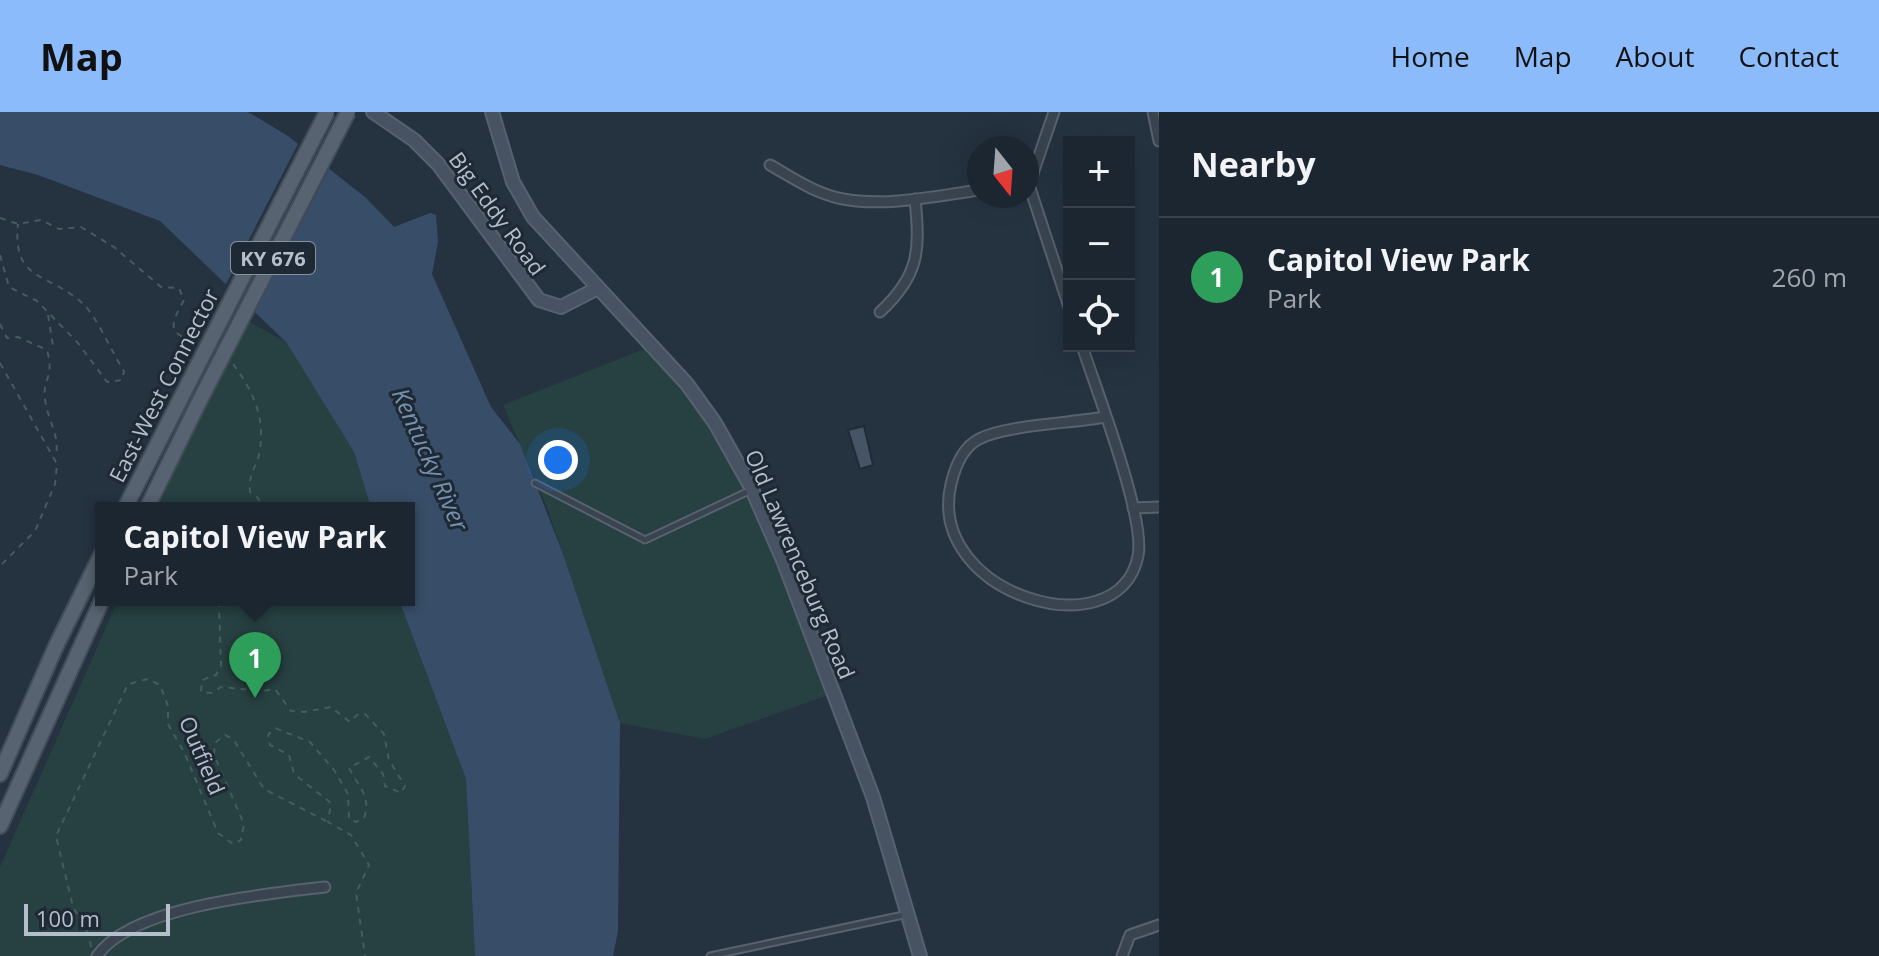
<!DOCTYPE html>
<html lang="en">
<head>
<meta charset="utf-8">
<style>
	body { margin:0; font-family:"Open Sans",sans-serif; background:#252e38; color:#f1f3f6 }
	.controls { position:absolute; right:24px; top:24px; display:grid; overflow:hidden; border-radius:0px; box-shadow:0 8px 32px #0002 }
	.controls button { width:72px; height:72px; display:grid; place-items:center; padding:0; border:0; border-bottom:2px solid #3a434c; background:#1c2630; color:#f1f3f6; font:40px sans-serif }
	.compass { position:absolute; left:967px; top:24px; width:72px; height:72px; border-radius:50%; background:#1c2630; box-shadow:0 8px 32px #0002; rotate:163deg }
	.scale { position:absolute; left:24px; bottom:20px; width:146px; box-sizing:border-box; padding-left:8px; border:4px solid #b5bfcb; border-top:0; font-size:22px; line-height:28px; white-space:nowrap; color:#b5bfcb; -webkit-text-stroke:6px #1e2935; paint-order:stroke }
	.you { position:absolute; left:558px; top:348px; width:28px; height:28px; margin:-20px; border:6px solid #fff; border-radius:50%; background:#1a73e8; box-shadow:0 0 0 12px #1a73e833 }
	.badge { display:grid; place-items:center; width:52px; height:52px; border-radius:50%; background:#8bbbfa; color:#fff; font-size:26px; font-weight:700 }
	.pin { position:absolute; translate:-50% -66px; filter:drop-shadow(0 2px 4px #0008) }
	.pin::after { content:''; position:absolute; top:42px; width:28px; height:24px; background:inherit; clip-path:polygon(0 0,100% 0,50% 100%) }
	.popup { position:absolute; left:95px; top:390px; width:320px; height:104px; box-sizing:border-box; display:grid; place-content:center; border-radius:0px; background:#1c2630; filter:drop-shadow(0 2px 6px #0005); font-size:26px; white-space:nowrap; color:#a0a5ab }
	.popup b { font-size:30px; color:#f1f3f6 }
	.popup::after { content:''; position:absolute; left:50%; top:100%; margin-left:-16px; border:16px solid transparent; border-top-color:#1c2630 }
	.list { margin:0; padding:0; list-style:none }
	h2 { display:flex; justify-content:space-between; align-items:center; height:104px; margin:0; padding:0 32px; font-size:34px }
	h2 small { font-size:26px; font-weight:400; color:#a0a5ab }
	.list li { display:grid; grid-template-columns:52px 1fr auto; gap:24px; align-items:center; box-sizing:border-box; height:120px; padding:0 32px; border-top:2px solid #3a434c }
	.list b { display:block; font-size:30px; white-space:nowrap }
	.list p { margin:0; font-size:26px; white-space:nowrap; color:#a0a5ab }
	.list em { font-size:26px; font-style:normal; color:#a0a5ab }
	.icon { flex:none; width:44px; height:44px; fill:none; stroke:currentColor; stroke-width:2; stroke-linecap:round; stroke-linejoin:round }
	.map { position:relative; flex:none; width:1159px; height:844px; overflow:hidden }
	header { display:flex; align-items:center; gap:48px; box-sizing:border-box; height:112px; padding:0 40px; background:#8bbbfa; color:#111 }
	header strong { font-size:38px }
	nav { display:flex; gap:44px; margin-inline-start:auto; font-size:28px }
	main { display:flex }
	aside { flex:1; background:#1c2630 }
	.map>svg:first-child { display:block }
	.green { fill:#274041 }
	.water { fill:#384e68 }
	.pier { fill:#253240 }
	.building { fill:#465565; stroke:#202b37; stroke-width:2 }
	.lines { fill:none; stroke-linecap:round; stroke-linejoin:round }
	.lane-casing { stroke:#57626e; stroke-width:9 }
	.street-casing { stroke:#57626e; stroke-width:13 }
	.secondary-casing { stroke:#57626e; stroke-width:16 }
	.primary-casing { stroke:#424d59; stroke-width:18 }
	.path { stroke:#455c5e; stroke-width:2; stroke-dasharray:6 6; stroke-linecap:butt }
	.lane { stroke:#394450; stroke-width:5 }
	.street { stroke:#394450; stroke-width:9 }
	.secondary { stroke:#475363; stroke-width:12 }
	.primary { stroke:#576370; stroke-width:14 }
	.primary-bridge-casing { stroke:#424d59; stroke-width:18; stroke-linecap:butt }
	.primary-bridge { stroke:#576370; stroke-width:14 }
	.labels { text-anchor:middle; dominant-baseline:central; stroke-width:6; stroke-linejoin:round; paint-order:stroke }
	.shield { fill:#1e2935; stroke:#88929e; stroke-width:2 }
	.shield-label { font-size:20px; font-weight:bold; fill:#b5bfcb }
	.street-label { font-size:22px; fill:#b5bfcb; stroke:#1e2935 }
	.water-label { font-size:24px; font-style:italic; fill:#7591ae; stroke:#1e2935 }
</style>
</head>
<body>
<header>
<strong>Map</strong>
<nav><a>Home</a><a>Map</a><a>About</a><a>Contact</a></nav>
</header>
<main>
<div class="map">
<svg width="1159" height="844" viewBox="0 0 1159 844">
	<rect width="100%" height="100%" fill="#253240"/>
	<g class="green">
		<path d="M242,206L286,230L354,340L371,396H158Z"/>
		<path d="M659,231L737,354L834,581L705,627L620,611L548,398L503,293Z"/>
		<path d="M118,488H399L466,667L475,844H0V755Z"/>
	</g>
	<path class="water" d="M0,0H248L288,24L366,86L394,115L430,101L436,103L438,130L432,162L491,295L520,332L563,442L620,611L618,819L613,844H475L466,667L399,488H409V396H371L354,340L286,230L160,109L38,63L0,53Z"/>
	<path class="pier" d="M300,28L331,53L253,204L224,176Z"/>
	<path class="building" d="M864,314L873,353L860,357L848,318Z"/>
	<g class="lines">
		<defs>
			<g id="lane">
				<path d="M535,371L645,428L751,378"/>
				<path d="M710,844L908,802"/>
			</g>
			<g id="street">
				<path d="M1054,0L1029,73L1069,195"/>
				<path d="M1153,0L1159,29"/>
				<path d="M770,53C793,66 816,82 843,87C886,95 936,84 979,78"/>
				<path d="M880,200C920,163 920,138 915,87"/>
				<path d="M1082,234C1096,277 1146,406 1138,444C1119,540 925,483 951,372C955,355 963,335 979,327C1005,313 1073,311 1105,305"/>
				<path d="M1133,396L1159,395"/>
				<path d="M97,844C131,794 266,782 325,775"/>
				<path d="M1122,844L1130,823L1159,813"/>
			</g>
			<g id="secondary">
				<path d="M373,0L414,28L438,52L539,188L561,195L598,176"/>
				<path d="M492,0L513,70L533,105L687,272L715,311L751,375L783,448L873,685L920,844"/>
			</g>
			<g id="primary">
				<path d="M125,396L182,284"/>
				<path d="M147,396L198,292"/>
				<path d="M0,662L56,534L101,443"/>
				<path d="M0,714L102,488"/>
			</g>
		</defs>
		<use href="#lane" class="lane-casing"/>
		<use href="#street" class="street-casing"/>
		<use href="#secondary" class="secondary-casing"/>
		<use href="#primary" class="primary-casing"/>
		<g class="path">
			<path d="M0,106L18,112L41,108L59,117L81,115L114,135L161,175L179,176L184,188C171,212 165,222 198,230"/>
			<path d="M0,143L9,175L37,189L78,231L107,270L122,268L124,259C112,241 97,204 82,191C48,160 12,170 18,112"/>
			<path d="M48,203L53,234L49,237"/>
			<path d="M0,212L7,226L18,225L47,238C55,267 42,266 45,287C47,307 60,323 56,343"/>
			<path d="M0,251L57,352L55,372L35,419L0,454"/>
			<path d="M233,252C252,277 265,304 260,337C258,355 248,359 250,380L258,386L262,396"/>
			<path d="M257,488L241,495L226,490L219,494L221,554L216,563L202,568L201,580L212,581L221,575L262,579L275,577L291,599L304,600L331,595L350,610L357,603L365,602L384,622L389,648L405,674L401,681L385,674L383,662L369,645L349,656C358,674 372,685 364,706L356,710L349,707L348,682L334,658L310,630L275,616L268,623L270,633L289,643L294,662L331,691L328,710L351,723L369,753L356,781L365,844"/>
			<path d="M91,835L89,823L73,795L56,724L128,572L148,567L160,573L168,594V612L184,640L218,721L233,732L241,728L244,712L214,643L215,631L225,623L233,627L264,677L326,709"/>
		</g>
		<use href="#lane" class="lane"/>
		<use href="#street" class="street"/>
		<use href="#secondary" class="secondary"/>
		<use href="#primary" class="primary"/>
		<defs>
			<g id="primary-bridge">
				<path d="M182,284L327,0"/>
				<path d="M198,292L348,0"/>
			</g>
		</defs>
		<use href="#primary-bridge" class="primary-bridge-casing"/>
		<use href="#primary-bridge" class="primary-bridge"/>
	</g>
	<g class="labels">
		<rect class="shield" x="231" y="130" width="84" height="32" rx="6"/>
		<g class="shield-label">
			<text x="273" y="146">KY 676</text>
		</g>
		<g class="street-label">
			<text transform="translate(498 101) rotate(54)">Big Eddy Road</text>
			<text transform="translate(163 273) rotate(-63)">East-West Connector</text>
			<text transform="translate(801 452) rotate(67)">Old Lawrenceburg Road</text>
			<text transform="translate(203 643) rotate(67)">Outfield</text>
		</g>
		<g class="water-label">
			<text transform="translate(431 347) rotate(66)">Kentucky River</text>
		</g>
	</g>
</svg>
<div class="controls">
<button>+</button>
<button>−</button>
<button><svg class="icon" aria-label="locate" viewBox="0 0 24 24"><circle cx="12" cy="12" r="6"/><path d="M12 2v4M12 18v4M2 12h4M18 12h4"/></svg></button>
</div>
<svg class="compass" viewBox="-18 -18 36 36"><path d="M0-13l5 13h-10z" fill="#e53935"/><path d="M0 13l5-13h-10z" fill="#a0a5ab"/></svg>
<div class="scale">100 m</div>
<div class="you"></div>
<div class="pin badge" style="left:255px;top:586px;background:#2e9e5b">1</div>
<div class="popup"><b>Capitol View Park</b>Park</div>
</div>
<aside>
<h2>Nearby<small></small></h2>
<ul class="list">
<li><span class="badge" style="background:#2e9e5b">1</span><div><b>Capitol View Park</b><p>Park</p></div><em>260 m</em></li>
</ul>
</aside>
</main>
</body>
</html>
